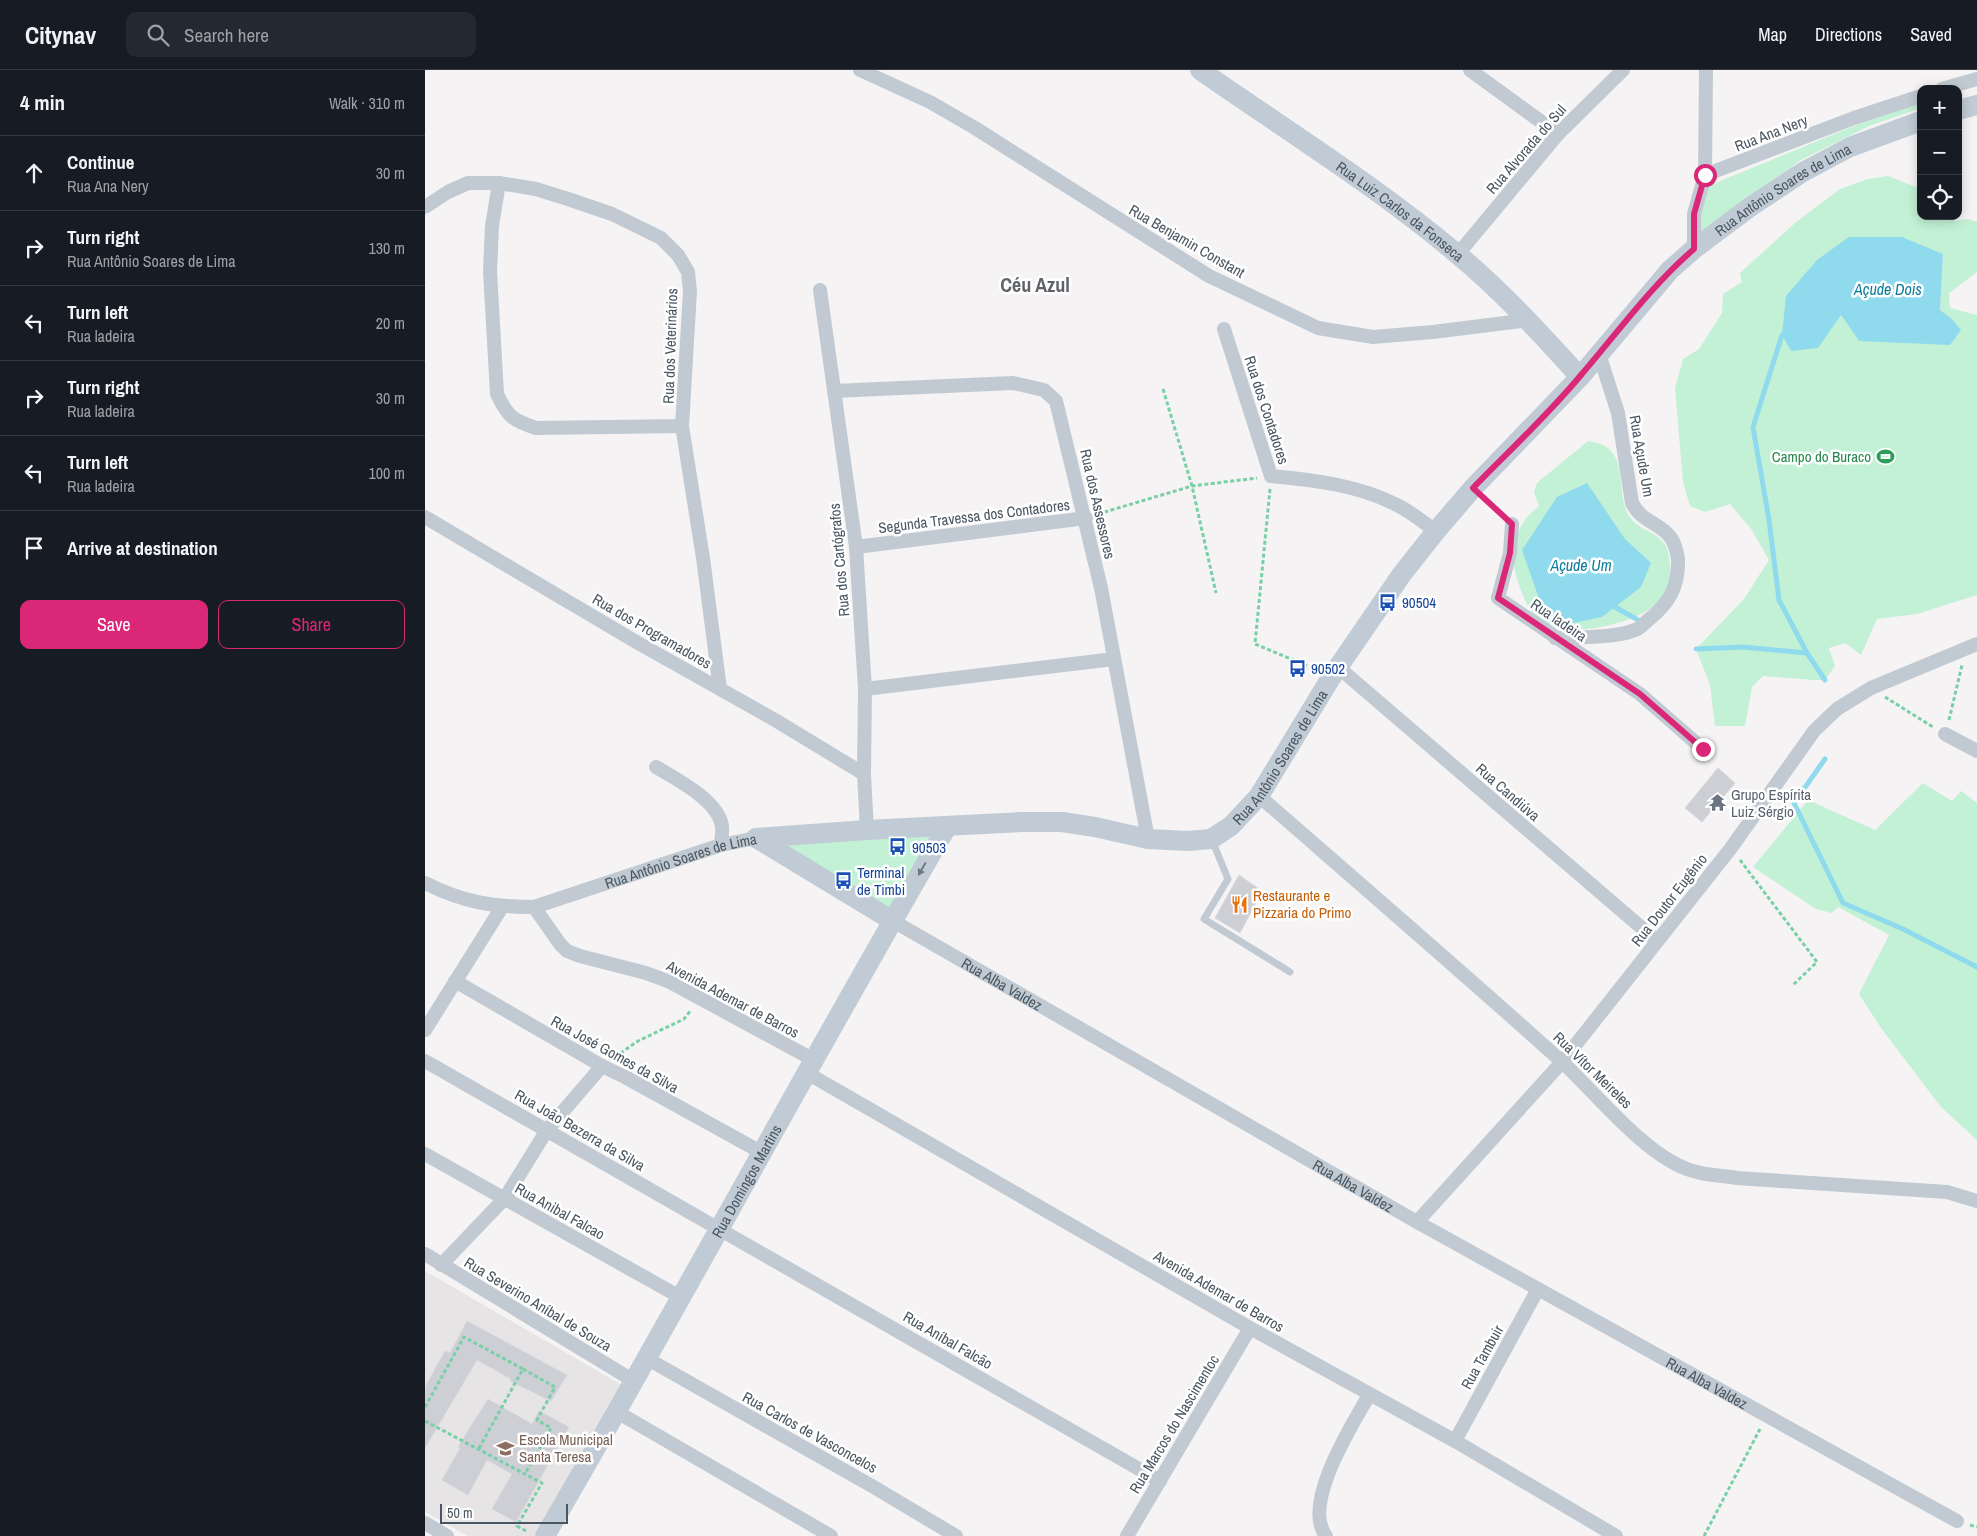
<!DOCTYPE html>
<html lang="en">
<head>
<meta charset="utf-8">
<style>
	body { margin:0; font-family:"Archivo Narrow",sans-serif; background:#242831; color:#f1f3f6 }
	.controls { position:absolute; right:15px; top:15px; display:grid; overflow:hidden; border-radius:10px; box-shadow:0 2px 12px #0003 }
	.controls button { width:45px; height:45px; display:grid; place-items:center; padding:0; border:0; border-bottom:1px solid #363941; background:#171b24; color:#f1f3f6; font:25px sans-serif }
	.scale { position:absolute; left:15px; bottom:12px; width:128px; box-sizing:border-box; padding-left:5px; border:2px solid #4a5661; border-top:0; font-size:14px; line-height:18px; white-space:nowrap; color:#4a5661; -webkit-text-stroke:4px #fff; paint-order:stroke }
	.stop { position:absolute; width:15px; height:15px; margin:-11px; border:4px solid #db2777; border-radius:50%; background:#fff }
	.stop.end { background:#db2777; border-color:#fff; box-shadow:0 1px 5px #0008 }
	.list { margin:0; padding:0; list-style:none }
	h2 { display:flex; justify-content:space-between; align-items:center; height:65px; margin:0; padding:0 20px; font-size:21px }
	h2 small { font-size:16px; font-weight:400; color:#9ea1a6 }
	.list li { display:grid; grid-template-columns:32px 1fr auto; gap:15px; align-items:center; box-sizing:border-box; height:75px; padding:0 20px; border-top:1px solid #363941 }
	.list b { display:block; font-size:19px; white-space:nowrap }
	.list p { margin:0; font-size:16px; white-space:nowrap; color:#9ea1a6 }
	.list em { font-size:16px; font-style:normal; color:#9ea1a6 }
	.actions { display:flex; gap:10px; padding:15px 20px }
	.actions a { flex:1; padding:11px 0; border:1px solid #db2777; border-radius:10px; text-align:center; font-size:18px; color:#db2777 }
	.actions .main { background:#db2777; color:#fff }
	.icon { flex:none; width:28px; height:28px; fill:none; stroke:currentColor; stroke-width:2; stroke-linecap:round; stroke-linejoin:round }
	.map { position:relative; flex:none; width:1552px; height:1466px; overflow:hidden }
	header { display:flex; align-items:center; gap:30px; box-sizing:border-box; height:70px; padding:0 25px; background:#171b24; border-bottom:1px solid #363941 }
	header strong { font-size:24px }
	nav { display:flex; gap:28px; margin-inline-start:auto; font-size:18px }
	.search { width:350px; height:45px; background:#242831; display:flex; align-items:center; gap:12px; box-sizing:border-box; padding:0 18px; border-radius:10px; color:#9ea1a6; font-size:19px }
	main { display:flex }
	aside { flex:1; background:#171b24 }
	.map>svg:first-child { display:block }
	.education { fill:#e6e4e5 }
	.green { fill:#c3f1d5; fill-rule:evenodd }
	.water { fill:#90daee }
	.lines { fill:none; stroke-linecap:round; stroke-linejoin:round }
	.stream { stroke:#90daee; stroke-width:5 }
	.building { fill:#cdcfd5; stroke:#d7d9de }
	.path { stroke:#7ad0a6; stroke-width:3; stroke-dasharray:4 2.5; stroke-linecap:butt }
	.lane { stroke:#c1cad2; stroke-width:7 }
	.street { stroke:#c1cad2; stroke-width:14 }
	.secondary { stroke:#c1cbd6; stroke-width:20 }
	.oneway { fill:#6e7984 }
	.route { stroke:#db2777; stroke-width:6 }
	.labels { text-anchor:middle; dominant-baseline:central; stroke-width:5; stroke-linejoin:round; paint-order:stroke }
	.street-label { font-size:15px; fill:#4a5661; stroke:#fff }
	.leisure-label { font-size:15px; fill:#27864d; stroke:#fff; text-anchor:end }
	.transit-label { font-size:15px; fill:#164399; stroke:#fff; text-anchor:start }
	.worship-label { font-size:15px; fill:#5b616d; stroke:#fff; text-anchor:start }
	.food-label { font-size:15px; fill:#c56008; stroke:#fff; text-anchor:start }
	.education-label { font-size:15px; fill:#785e54; stroke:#fff; text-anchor:start }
	.water-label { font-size:16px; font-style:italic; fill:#0c7c9b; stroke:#fff }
	.district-label { font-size:20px; font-weight:bold; fill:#5f6368; stroke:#fff }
</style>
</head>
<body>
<header>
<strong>Citynav</strong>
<div class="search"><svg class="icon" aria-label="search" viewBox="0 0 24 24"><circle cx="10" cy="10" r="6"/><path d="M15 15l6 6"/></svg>Search here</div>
<nav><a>Map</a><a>Directions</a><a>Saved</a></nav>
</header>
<main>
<aside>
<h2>4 min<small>Walk · 310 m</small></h2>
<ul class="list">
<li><svg class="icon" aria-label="ahead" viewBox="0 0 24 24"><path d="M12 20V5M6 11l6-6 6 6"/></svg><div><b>Continue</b><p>Rua Ana Nery</p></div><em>30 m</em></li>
<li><svg class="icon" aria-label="right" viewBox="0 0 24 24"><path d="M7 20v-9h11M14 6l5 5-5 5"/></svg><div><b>Turn right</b><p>Rua Antônio Soares de Lima</p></div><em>130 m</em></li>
<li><svg class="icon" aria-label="left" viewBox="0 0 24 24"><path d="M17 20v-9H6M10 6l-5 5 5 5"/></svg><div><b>Turn left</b><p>Rua ladeira</p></div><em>20 m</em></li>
<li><svg class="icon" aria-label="right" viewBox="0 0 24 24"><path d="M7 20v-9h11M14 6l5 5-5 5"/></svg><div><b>Turn right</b><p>Rua ladeira</p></div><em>30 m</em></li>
<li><svg class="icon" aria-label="left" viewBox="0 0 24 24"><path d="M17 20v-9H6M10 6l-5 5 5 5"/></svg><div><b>Turn left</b><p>Rua ladeira</p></div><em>100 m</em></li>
<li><svg class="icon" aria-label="arrive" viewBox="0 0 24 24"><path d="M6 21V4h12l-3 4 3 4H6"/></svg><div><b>Arrive at destination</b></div></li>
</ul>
<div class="actions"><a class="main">Save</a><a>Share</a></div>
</aside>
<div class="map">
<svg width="1552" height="1466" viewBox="0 0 1552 1466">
	<rect width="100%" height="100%" fill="#f5f3f3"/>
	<path class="education" d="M0,1201L195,1314L110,1466H43L0,1442Z"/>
	<g class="green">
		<path d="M1496,32V38L1444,56L1376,90L1271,168L1272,154L1283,116L1424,58Z"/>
		<path d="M1463,106L1496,119V146H1526L1530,151L1543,149L1552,152V202L1524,223L1525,238L1552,245V525L1492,544L1452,549L1436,585L1420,573L1404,578L1410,596L1400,610H1389L1338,606L1327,617L1320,656H1290L1285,615L1271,579L1319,529L1344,490L1327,460L1305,434L1280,442L1265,436L1258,412L1250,318L1258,289L1274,279L1297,243L1298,224L1317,212L1315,203L1370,153L1415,119L1443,109ZM1518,184L1515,240L1527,249L1434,271L1416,245Z"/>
		<path d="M1163,371C1168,372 1174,373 1178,375C1205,389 1189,429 1207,450C1218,462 1233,461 1242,478C1244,483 1244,491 1245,497C1246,503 1245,517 1241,523C1226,550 1166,563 1138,559C1131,558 1119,553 1113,549C1103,543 1090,507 1089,495C1087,468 1094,452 1114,436L1109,422L1112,413Z"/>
		<path d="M1498,713L1527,731L1536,721L1552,733V1070L1516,1037L1456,958L1434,924L1464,865L1413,837L1407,843L1391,839L1328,797L1383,730L1450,760Z"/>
		<path d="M522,757L468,851L331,768Z"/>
	</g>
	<g class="water">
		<path d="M1424,167H1477L1518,184L1515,240L1527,249L1536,260L1525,275L1434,271L1416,245L1393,278L1366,281L1357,265L1361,226L1392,190Z"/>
		<path d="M1162,413L1200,469L1226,493L1216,517L1177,547L1148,553L1117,537L1097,480L1132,427Z"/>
	</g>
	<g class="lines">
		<g class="stream">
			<path d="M1357,265L1328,357L1344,450L1354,530L1382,583L1400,610"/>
			<path d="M1190,537L1213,550"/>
			<path d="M1271,579L1317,577L1382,583"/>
			<path d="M1400,689L1369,733L1418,833L1478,859L1552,897"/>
		</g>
	</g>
	<g class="building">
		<path d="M1293,698L1310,713L1277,752L1260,738Z"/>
		<path d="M814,805L837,821L815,863L790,848Z"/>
		<path d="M42,1251L142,1305L126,1331L85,1311L86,1309L52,1290L0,1378V1317L20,1281L25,1283Z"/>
		<path d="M63,1329L107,1354L114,1341L144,1357L91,1452L67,1439L87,1404L62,1390L43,1425L17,1410L35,1378L33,1377Z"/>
	</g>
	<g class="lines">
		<g class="path">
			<path d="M738,319L767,416L791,523"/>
			<path d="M845,419L830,574L890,599"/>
			<path d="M1060,430L1078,446"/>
			<path d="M673,444L767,416L832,408"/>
			<path d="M1460,627L1508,657"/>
			<path d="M1524,650L1537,595"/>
			<path d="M1315,790L1392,892L1368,915"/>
			<path d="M190,987L213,971L259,949L266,940"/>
			<path d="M98,1299L130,1317L112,1350L126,1358L100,1404"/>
			<path d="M0,1337L39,1267L98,1299L53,1380"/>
			<path d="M0,1351L117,1413L92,1456L103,1462"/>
			<path d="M1545,1455L1552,1457"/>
			<path d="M1279,1466L1335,1359"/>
		</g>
		<path class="lane" d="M787,770L803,809L779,849L865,902"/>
		<g class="street">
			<path d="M435,0L505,32L550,58L784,206L893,258L948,267L1008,262L1104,250"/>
			<path d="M1045,0L1133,64"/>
			<path d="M1517,19L1552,9"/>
			<path d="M1280,105L1281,0"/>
			<path d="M74,113L67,156L65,201L72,324C83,347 87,350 111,358L257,356"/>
			<path d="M0,137L23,122L43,113H74L111,119L143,129L187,144L236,168L253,185L263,202L265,221L257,356L278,488L295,619"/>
			<path d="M1269,179V144L1280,105L1429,48L1496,26"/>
			<path d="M1033,184L1133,64L1198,0"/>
			<path d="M395,220L431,477L440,619L439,704L442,760"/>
			<path d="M799,259L846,406C889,410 933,415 972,435C986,442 998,452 1011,461"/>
			<path d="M409,321L588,313L619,320L631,331L676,518L723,769"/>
			<path d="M0,447L213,573L350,650L439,704"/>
			<path d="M1087,454L1085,483L1073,528L1215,624L1278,679"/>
			<path d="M431,477L661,448"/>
			<path d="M1130,568C1152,567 1191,568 1210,560C1214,559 1219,554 1222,551C1244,534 1254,517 1253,489C1252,482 1250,474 1246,468C1235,452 1217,453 1207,433L1193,343L1174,284"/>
			<path d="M913,597L1232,871"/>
			<path d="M440,619L689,589"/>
			<path d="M1520,664L1552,681"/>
			<path d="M231,697C251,709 293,730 297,756C298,762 296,769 296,775"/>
			<path d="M834,726C935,814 1036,901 1135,990C1170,1022 1214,1078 1257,1097C1274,1105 1293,1105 1312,1108L1522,1122L1552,1131"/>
			<path d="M0,813C37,832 68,837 109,837L135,874L142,881L155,886L221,903L245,912L389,990"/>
			<path id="s1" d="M109,837L296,775L331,768"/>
			<path id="s2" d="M468,851L992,1152L1532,1451"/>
			<path d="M30,911L177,996L200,1007L336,1082"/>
			<path d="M0,960L77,837"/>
			<path d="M0,991L735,1411"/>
			<path d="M382,1003L825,1258L1030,1371L1191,1466"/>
			<path d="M0,1084L255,1227"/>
			<path d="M992,1152L1137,992L1306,778L1389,661L1412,639L1446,618L1552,574"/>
			<path d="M0,1184L209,1311"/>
			<path d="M16,1195L80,1128L122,1060L177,996"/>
			<path d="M221,1288L447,1416L531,1466"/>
			<path d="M192,1342L406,1466"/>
			<path d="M1030,1371L1113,1219"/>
			<path d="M0,1453L22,1466"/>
			<path d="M702,1466L825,1258"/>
			<path d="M901,1466C876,1434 928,1354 944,1325"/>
		</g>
		<g class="secondary">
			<path id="s3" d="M775,0C861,60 951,116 1031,183C1076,220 1116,264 1155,307"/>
			<path d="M1533,40L1552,35"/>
			<path id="s4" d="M331,768L442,760L597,752H637L670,757L723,769L763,771L786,769L806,756L834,726L907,606L977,504L1011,461L1048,418L1155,307L1245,200L1269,179L1325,137L1378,102L1425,77L1496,51"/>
			<path d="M331,768L468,851"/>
			<path id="s5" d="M120,1466C257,1231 385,991 522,757"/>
		</g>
	</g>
	<defs><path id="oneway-solid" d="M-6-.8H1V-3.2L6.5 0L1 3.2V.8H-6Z" transform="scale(1.25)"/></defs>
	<use class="oneway" href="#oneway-solid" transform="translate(497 799) rotate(120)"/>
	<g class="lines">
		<path class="route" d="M1278,679L1215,624L1073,528L1085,483L1087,454L1048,418C1084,381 1123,345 1156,305C1193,262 1226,216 1269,179V144L1280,105"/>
	</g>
	<defs>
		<symbol id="stadium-bare" viewBox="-9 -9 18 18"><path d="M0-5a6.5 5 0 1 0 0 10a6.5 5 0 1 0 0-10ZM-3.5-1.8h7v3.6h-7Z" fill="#2e9e5b" stroke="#fff" stroke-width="2.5" paint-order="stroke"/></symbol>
		<symbol id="bus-bare" viewBox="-9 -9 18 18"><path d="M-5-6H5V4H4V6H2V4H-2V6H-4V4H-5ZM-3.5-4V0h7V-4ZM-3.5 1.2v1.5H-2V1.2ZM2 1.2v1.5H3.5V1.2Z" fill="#1a4fb4" stroke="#fff" stroke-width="2.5" paint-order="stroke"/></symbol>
		<symbol id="temple-bare" viewBox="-9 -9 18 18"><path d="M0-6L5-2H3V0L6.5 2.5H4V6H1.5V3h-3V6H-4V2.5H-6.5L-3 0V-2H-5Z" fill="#6b7280" stroke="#fff" stroke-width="2.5" paint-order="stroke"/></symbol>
		<symbol id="restaurant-bare" viewBox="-9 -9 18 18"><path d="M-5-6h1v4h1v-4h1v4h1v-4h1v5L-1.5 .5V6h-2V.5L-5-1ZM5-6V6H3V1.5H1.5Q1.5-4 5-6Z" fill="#e8710a" stroke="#fff" stroke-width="2.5" paint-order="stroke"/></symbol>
		<symbol id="school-bare" viewBox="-9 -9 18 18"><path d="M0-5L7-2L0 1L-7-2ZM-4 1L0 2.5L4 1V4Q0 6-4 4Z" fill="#8d6e63" stroke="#fff" stroke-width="2.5" paint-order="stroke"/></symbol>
	</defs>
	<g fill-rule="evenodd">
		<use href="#stadium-bare" x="1448" y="374" width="25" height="25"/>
		<use href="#bus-bare" x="950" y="520" width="25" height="25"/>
		<use href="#bus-bare" x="860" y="586" width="25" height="25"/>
		<use href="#temple-bare" x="1280" y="720" width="25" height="25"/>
		<use href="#bus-bare" x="460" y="764" width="25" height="25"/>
		<use href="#bus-bare" x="406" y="798" width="25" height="25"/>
		<use href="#restaurant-bare" x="802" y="822" width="25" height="25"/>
		<use href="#school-bare" x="68" y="1366" width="25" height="25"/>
	</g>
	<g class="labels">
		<g class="street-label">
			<text transform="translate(1346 63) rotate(-21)">Rua Ana Nery</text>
			<text transform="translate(1101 79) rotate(-49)">Rua Alvorada do Sul</text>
			<text stroke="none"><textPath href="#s4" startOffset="1331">Rua Antônio Soares de Lima</textPath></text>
			<text stroke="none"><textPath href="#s3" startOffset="245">Rua Luiz Carlos da Fonseca</textPath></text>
			<text transform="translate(762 171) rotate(30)">Rua Benjamin Constant</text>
			<text transform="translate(245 276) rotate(-88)">Rua dos Veterinários</text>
			<text transform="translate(842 340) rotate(72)">Rua dos Contadores</text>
			<text transform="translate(1217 386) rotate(80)">Rua Açude Um</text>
			<text transform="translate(673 434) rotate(77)">Rua dos Assessores</text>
			<text transform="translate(549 446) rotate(-7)">Segunda Travessa dos Contadores</text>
			<text transform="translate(414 490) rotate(-95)">Rua dos Cartógrafos</text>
			<text transform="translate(1134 550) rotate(34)">Rua ladeira</text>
			<text transform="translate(227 561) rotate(30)">Rua dos Programadores</text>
			<text stroke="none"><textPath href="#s4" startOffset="566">Rua Antônio Soares de Lima</textPath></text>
			<text transform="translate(1083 722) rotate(41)">Rua Candiúva</text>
			<text stroke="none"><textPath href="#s1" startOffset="154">Rua Antônio Soares de Lima</textPath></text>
			<text transform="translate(1244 830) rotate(-52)">Rua Doutor Eugênio</text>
			<text stroke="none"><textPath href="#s2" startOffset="126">Rua Alba Valdez</textPath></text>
			<text transform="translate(308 929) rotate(28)">Avenida Ademar de Barros</text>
			<text transform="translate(190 984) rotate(29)">Rua José Gomes da Silva</text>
			<text transform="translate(1168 1000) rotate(44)">Rua Vítor Meireles</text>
			<text transform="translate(155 1060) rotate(30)">Rua João Bezerra da Silva</text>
			<text stroke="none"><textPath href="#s5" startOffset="408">Rua Domingos Martins</textPath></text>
			<text stroke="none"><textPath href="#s2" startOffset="531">Rua Alba Valdez</textPath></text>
			<text transform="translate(135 1141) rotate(29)">Rua Anibal Falcao</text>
			<text transform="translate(794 1221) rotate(30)">Avenida Ademar de Barros</text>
			<text transform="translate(113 1234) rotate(31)">Rua Severino Aníbal de Souza</text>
			<text transform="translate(523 1270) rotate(30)">Rua Aníbal Falcão</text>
			<text transform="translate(1057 1287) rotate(-61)">Rua Tambuir</text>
			<text stroke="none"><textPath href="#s2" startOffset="936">Rua Alba Valdez</textPath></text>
			<text transform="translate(749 1354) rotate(-59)">Rua Marcos do Nascimentoc</text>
			<text transform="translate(385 1362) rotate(29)">Rua Carlos de Vasconcelos</text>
		</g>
		<g class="leisure-label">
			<text x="1446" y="386">Campo do Buraco</text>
		</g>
		<g class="transit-label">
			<text x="977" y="532">90504</text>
			<text x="886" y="598">90502</text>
			<text x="487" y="777">90503</text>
			<text x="432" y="802">Terminal<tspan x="432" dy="17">de Timbi</tspan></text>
		</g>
		<g class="worship-label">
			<text x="1306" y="724">Grupo Espírita<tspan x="1306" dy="17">Luiz Sérgio</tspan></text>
		</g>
		<g class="food-label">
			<text x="828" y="825">Restaurante e<tspan x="828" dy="17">Pizzaria do Primo</tspan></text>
		</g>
		<g class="education-label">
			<text x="94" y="1369">Escola Municipal<tspan x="94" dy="17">Santa Teresa</tspan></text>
		</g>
		<g class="water-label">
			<text x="1463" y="219">Açude Dois</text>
			<text x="1156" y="495">Açude Um</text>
		</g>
		<g class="district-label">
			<text x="610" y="214">Céu Azul</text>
		</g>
	</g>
</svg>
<div class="controls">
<button>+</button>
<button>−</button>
<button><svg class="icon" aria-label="locate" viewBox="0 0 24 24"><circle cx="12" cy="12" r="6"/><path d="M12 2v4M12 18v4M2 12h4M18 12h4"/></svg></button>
</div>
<div class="scale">50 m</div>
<div class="stop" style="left:1280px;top:105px"></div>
<div class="stop end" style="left:1278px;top:679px"></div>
</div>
</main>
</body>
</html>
